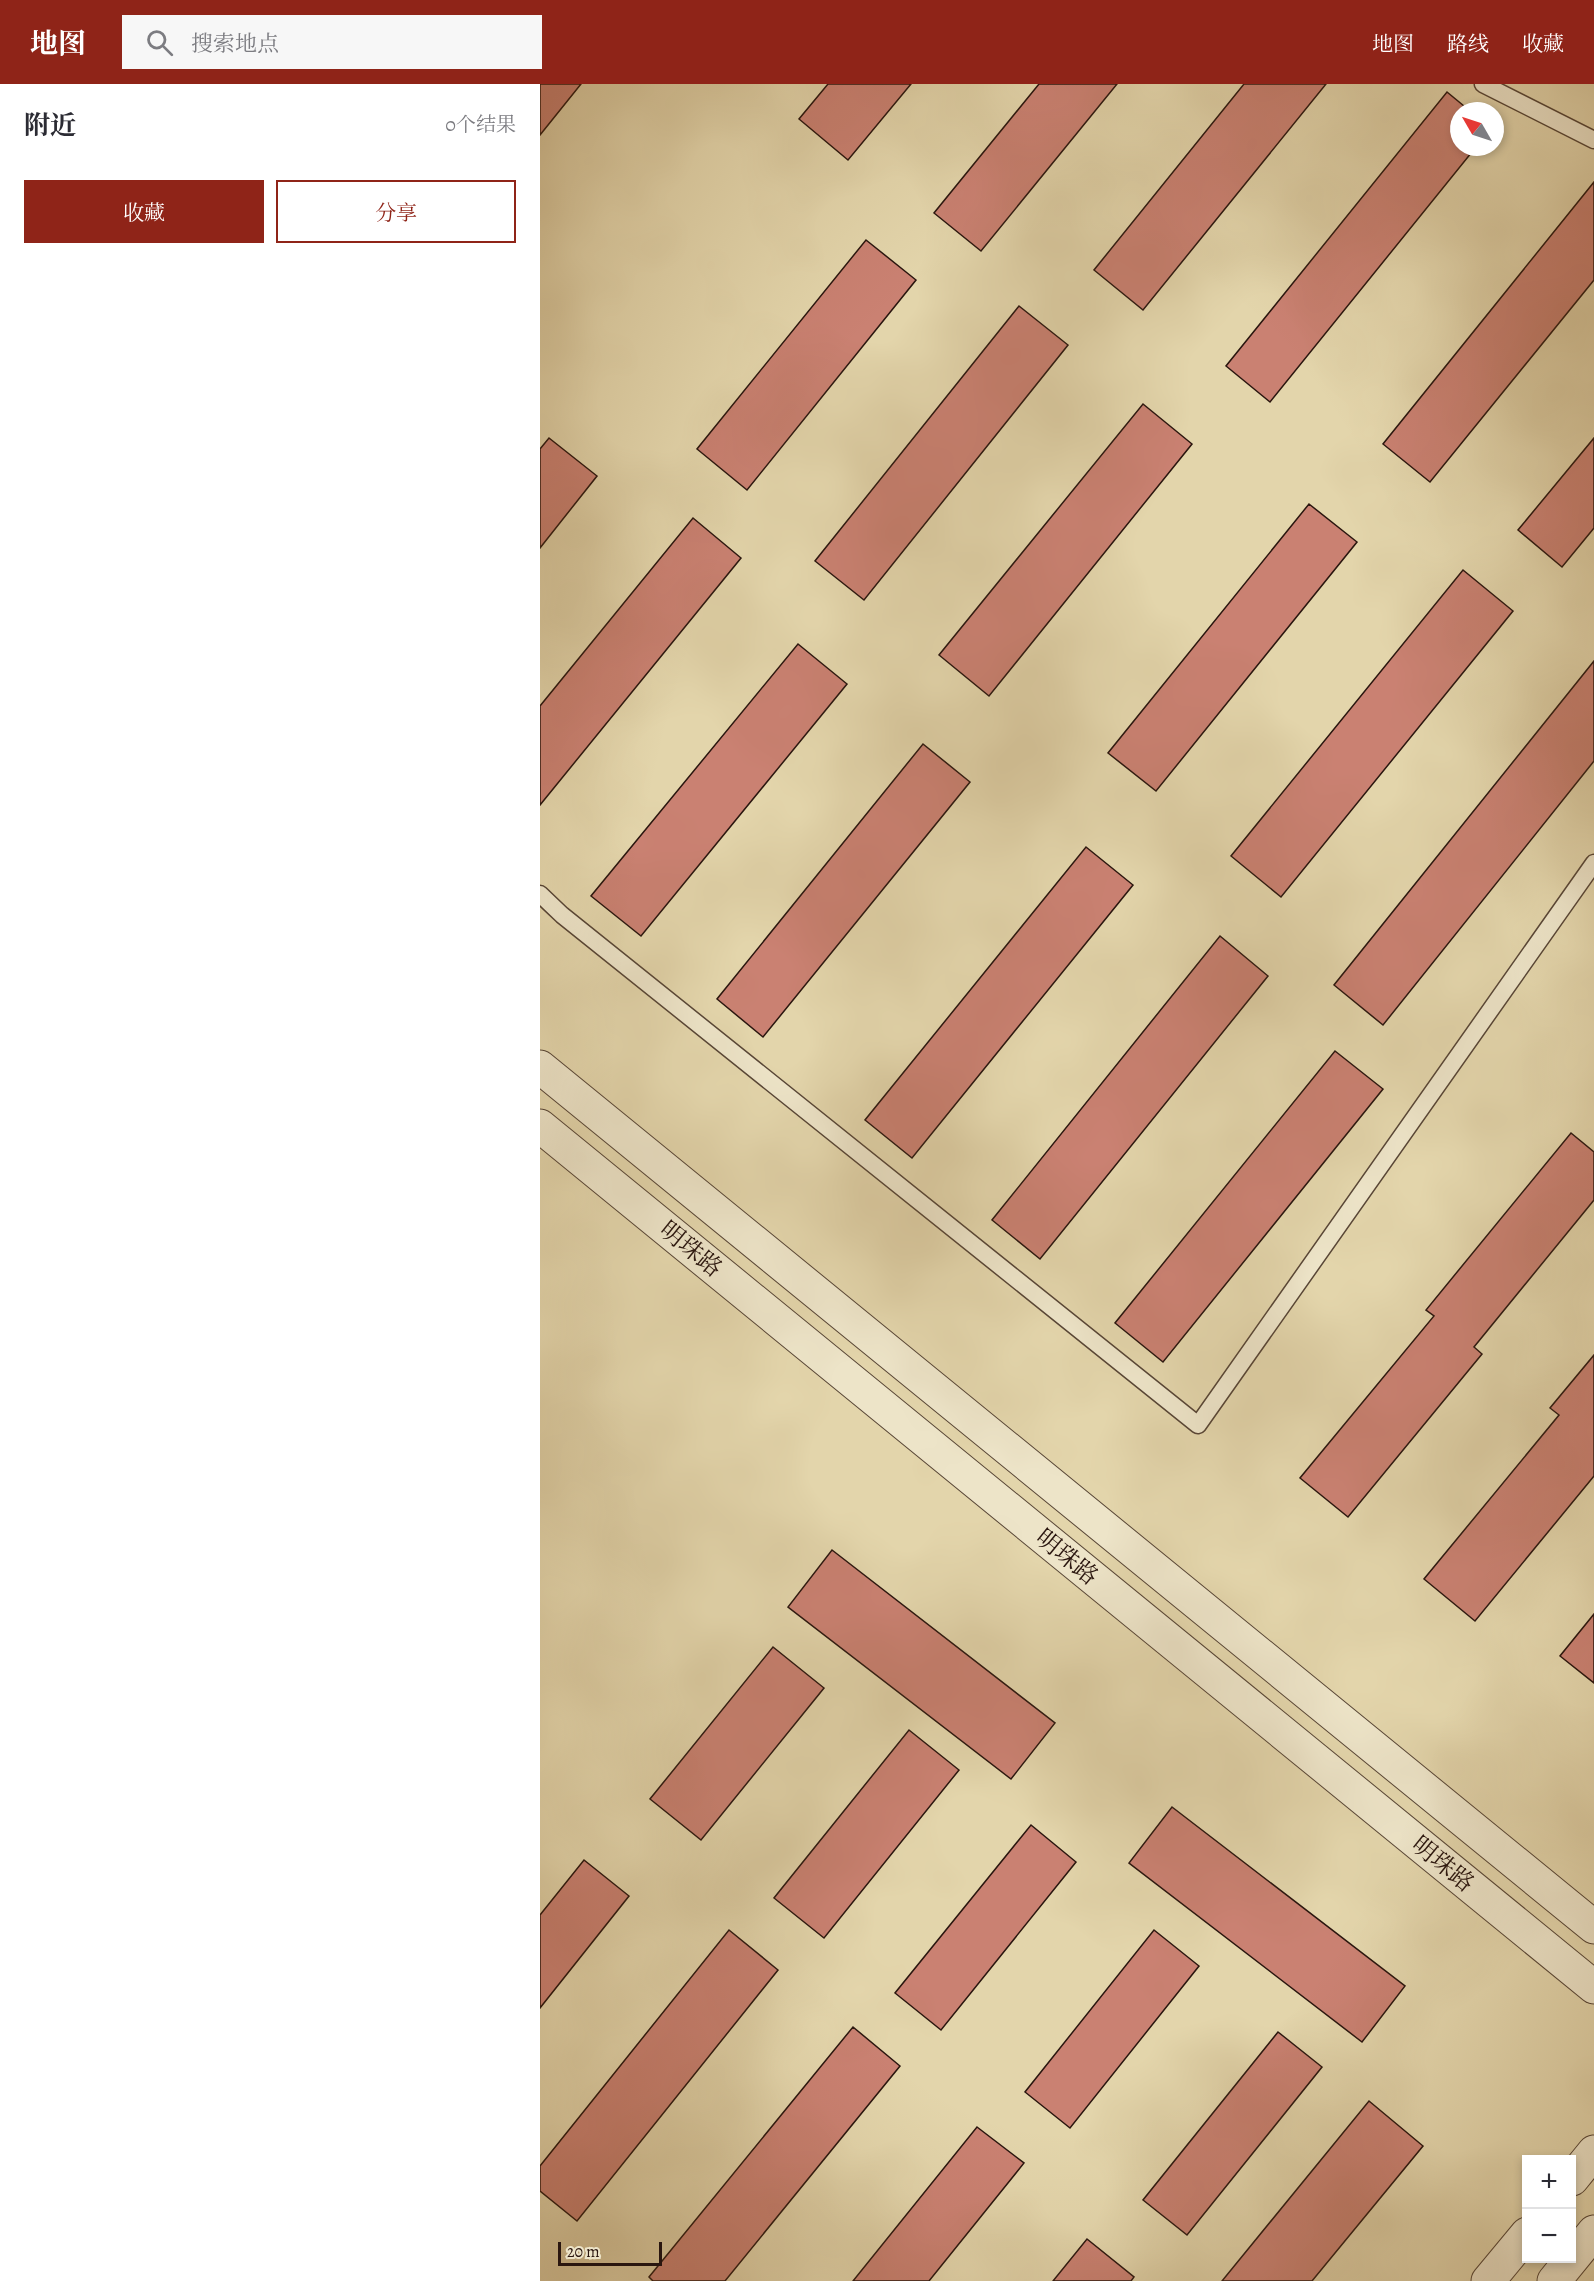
<!DOCTYPE html>
<html lang="zh">
<head>
<meta charset="utf-8">
<style>
	body { margin:0; font-family:Alegreya,"Noto Serif SC",serif; background:#f7f7f7; color:#2b2b33 }
	.controls { position:absolute; right:18px; bottom:18px; display:grid; overflow:hidden; border-radius:0px; box-shadow:0 3px 9px #0003 }
	.controls button { width:54px; height:54px; display:grid; place-items:center; padding:0; border:0; border-bottom:2px solid #e1e1e2; background:#fff; color:#2b2b33; font:30px sans-serif }
	.compass { position:absolute; left:910px; top:18px; width:54px; height:54px; border-radius:50%; background:#fff; box-shadow:0 3px 9px #0003; rotate:309deg }
	.scale { position:absolute; left:18px; bottom:15px; width:104px; box-sizing:border-box; padding-left:6px; border:3px solid #2a160f; border-top:0; font-size:16px; line-height:21px; white-space:nowrap; color:#2a160f; -webkit-text-stroke:4px #ede4c8; paint-order:stroke }
	.list { margin:0; padding:0; list-style:none }
	h2 { display:flex; justify-content:space-between; align-items:center; height:78px; margin:0; padding:0 24px; font-size:26px }
	h2 small { font-size:20px; font-weight:400; color:#7c7c81 }
	.actions { display:flex; gap:12px; padding:18px 24px }
	.actions a { flex:1; padding:14px 0; border:2px solid #8f2418; border-radius:0px; text-align:center; font-size:21px; color:#8f2418 }
	.actions .main { background:#8f2418; color:#fff }
	.icon { flex:none; width:33px; height:33px; fill:none; stroke:currentColor; stroke-width:2; stroke-linecap:round; stroke-linejoin:round }
	.map { position:relative; flex:none; width:1054px; height:2197px; overflow:hidden }
	header { display:flex; align-items:center; gap:36px; box-sizing:border-box; height:84px; padding:0 30px; background:#8f2418; color:#fff }
	header strong { font-size:28px }
	nav { display:flex; gap:33px; margin-inline-start:auto; font-size:21px }
	.search { width:420px; height:54px; background:#f7f7f7; display:flex; align-items:center; gap:15px; box-sizing:border-box; padding:0 21px; border-radius:0px; color:#7c7c81; font-size:22px }
	main { display:flex }
	aside { flex:1; background:#fff }
	.map>svg:first-child { display:block }
	.building { fill:#ca8172; stroke:#2a160f; stroke-width:1.5 }
	.lines { fill:none; stroke-linecap:round; stroke-linejoin:round }
	.service-casing { stroke:#584636; stroke-width:19 }
	.tertiary-casing { stroke:#584636; stroke-width:35 }
	.service { stroke:#ede4c8; stroke-width:16 }
	.tertiary { stroke:#ede4c8; stroke-width:33 }
	.labels { text-anchor:middle; dominant-baseline:central; stroke-width:6; stroke-linejoin:round; paint-order:stroke }
	.street-label { font-size:24px; fill:#2a160f; stroke:#ede4c8 }
</style>
</head>
<body>
<header>
<strong>地图</strong>
<div class="search"><svg class="icon" aria-label="search" viewBox="0 0 24 24"><circle cx="10" cy="10" r="6"/><path d="M15 15l6 6"/></svg>搜索地点</div>
<nav><a>地图</a><a>路线</a><a>收藏</a></nav>
</header>
<main>
<aside>
<h2>附近<small>0个结果</small></h2>
<ul class="list">
</ul>
<div class="actions"><a class="main">收藏</a><a>分享</a></div>
</aside>
<div class="map">
<svg width="1054" height="2197" viewBox="0 0 1054 2197">
	<rect width="100%" height="100%" fill="#e3d5ab"/>
	<filter id="stains"><feTurbulence type="fractalNoise" baseFrequency=".00333" numOctaves="4"/><feColorMatrix values="0 0 0 0 .2 0 0 0 0 .09 0 0 0 0 .02 0 0 0 .5 -.17"/></filter>
	<radialGradient id="worn" r=".72"><stop offset=".6" stop-color="#630" stop-opacity="0"/><stop offset="1" stop-color="#630" stop-opacity=".3"/></radialGradient>
	<g class="building">
		<path d="M0,0H41L0,51Z"/>
		<path d="M288,0H371L308,76L259,35Z"/>
		<path d="M499,0H577L441,167L394,129Z"/>
		<path d="M704,0H786L603,226L554,186Z"/>
		<path d="M907,8L930,27H919V63H936L730,318L686,282Z"/>
		<path d="M1054,98V196L890,398L843,360Z"/>
		<path d="M326,156L376,196L207,406L157,365Z"/>
		<path d="M479,222L528,261L324,516L275,477Z"/>
		<path d="M603,320L652,360L449,612L399,571Z"/>
		<path d="M9,354L57,392L0,464V365Z"/>
		<path d="M1054,354V444L1022,483L978,446Z"/>
		<path d="M769,420L817,458L616,707L568,669Z"/>
		<path d="M153,434L201,474L0,721V622Z"/>
		<path d="M923,486L973,527L741,813L691,772Z"/>
		<path d="M258,560L307,600L101,852L51,812Z"/>
		<path d="M1054,577V677L843,941L794,901Z"/>
		<path d="M383,660L430,698L223,953L177,915Z"/>
		<path d="M546,763L593,801L372,1074L325,1036Z"/>
		<path d="M680,852L728,892L500,1175L452,1136Z"/>
		<path d="M795,967L843,1005L623,1278L575,1239Z"/>
		<path d="M1031,1049L1054,1068V1116L934,1263L942,1270L808,1433L760,1394L894,1232L886,1226Z"/>
		<path d="M1054,1271V1392L935,1537L884,1495L1019,1331L1010,1324Z"/>
		<path d="M292,1466L515,1639L471,1695L248,1523Z"/>
		<path d="M1054,1530V1599L1020,1572Z"/>
		<path d="M233,1563L284,1604L161,1756L110,1715Z"/>
		<path d="M369,1646L419,1686L284,1854L234,1814Z"/>
		<path d="M632,1723L865,1902L822,1958L589,1779Z"/>
		<path d="M491,1741L536,1778L401,1946L355,1909Z"/>
		<path d="M44,1776L89,1812L0,1924V1831Z"/>
		<path d="M189,1846L238,1886L37,2137L0,2107V2082Z"/>
		<path d="M614,1846L659,1882L530,2044L485,2008Z"/>
		<path d="M313,1943L360,1982L185,2197H113L109,2193Z"/>
		<path d="M738,1948L782,1983L647,2151L603,2116Z"/>
		<path d="M829,2017L883,2062L772,2197H682Z"/>
		<path d="M437,2043L484,2079L389,2197H313Z"/>
		<path d="M547,2155L594,2193L591,2197H513Z"/>
	</g>
	<g class="lines">
		<defs>
			<g id="service">
				<path d="M943,0L1054,56"/>
				<path d="M0,810L22,831L658,1341L1054,779"/>
			</g>
			<g id="tertiary">
				<path d="M0,983L1054,1843"/>
				<path d="M0,1042L1054,1903"/>
				<path d="M1032,2095L1054,2068"/>
				<path d="M948,2197L987,2150"/>
				<path d="M1014,2197L1054,2148"/>
			</g>
		</defs>
		<use href="#service" class="service-casing"/>
		<use href="#tertiary" class="tertiary-casing"/>
		<use href="#service" class="service"/>
		<use href="#tertiary" class="tertiary"/>
	</g>
	<g class="labels">
		<g class="street-label">
			<text transform="translate(151 1165) rotate(39)">明珠路</text>
			<text transform="translate(527 1473) rotate(39)">明珠路</text>
			<text transform="translate(903 1780) rotate(39)">明珠路</text>
		</g>
	</g>
	<rect width="100%" height="100%" filter="url(#stains)"/>
	<rect width="100%" height="100%" fill="url(#worn)"/>
</svg>
<div class="controls">
<button>+</button>
<button>−</button>
</div>
<svg class="compass" viewBox="-18 -18 36 36"><path d="M0-13l5 13h-10z" fill="#e53935"/><path d="M0 13l5-13h-10z" fill="#7c7c81"/></svg>
<div class="scale">20 m</div>
</div>
</main>
</body>
</html>
